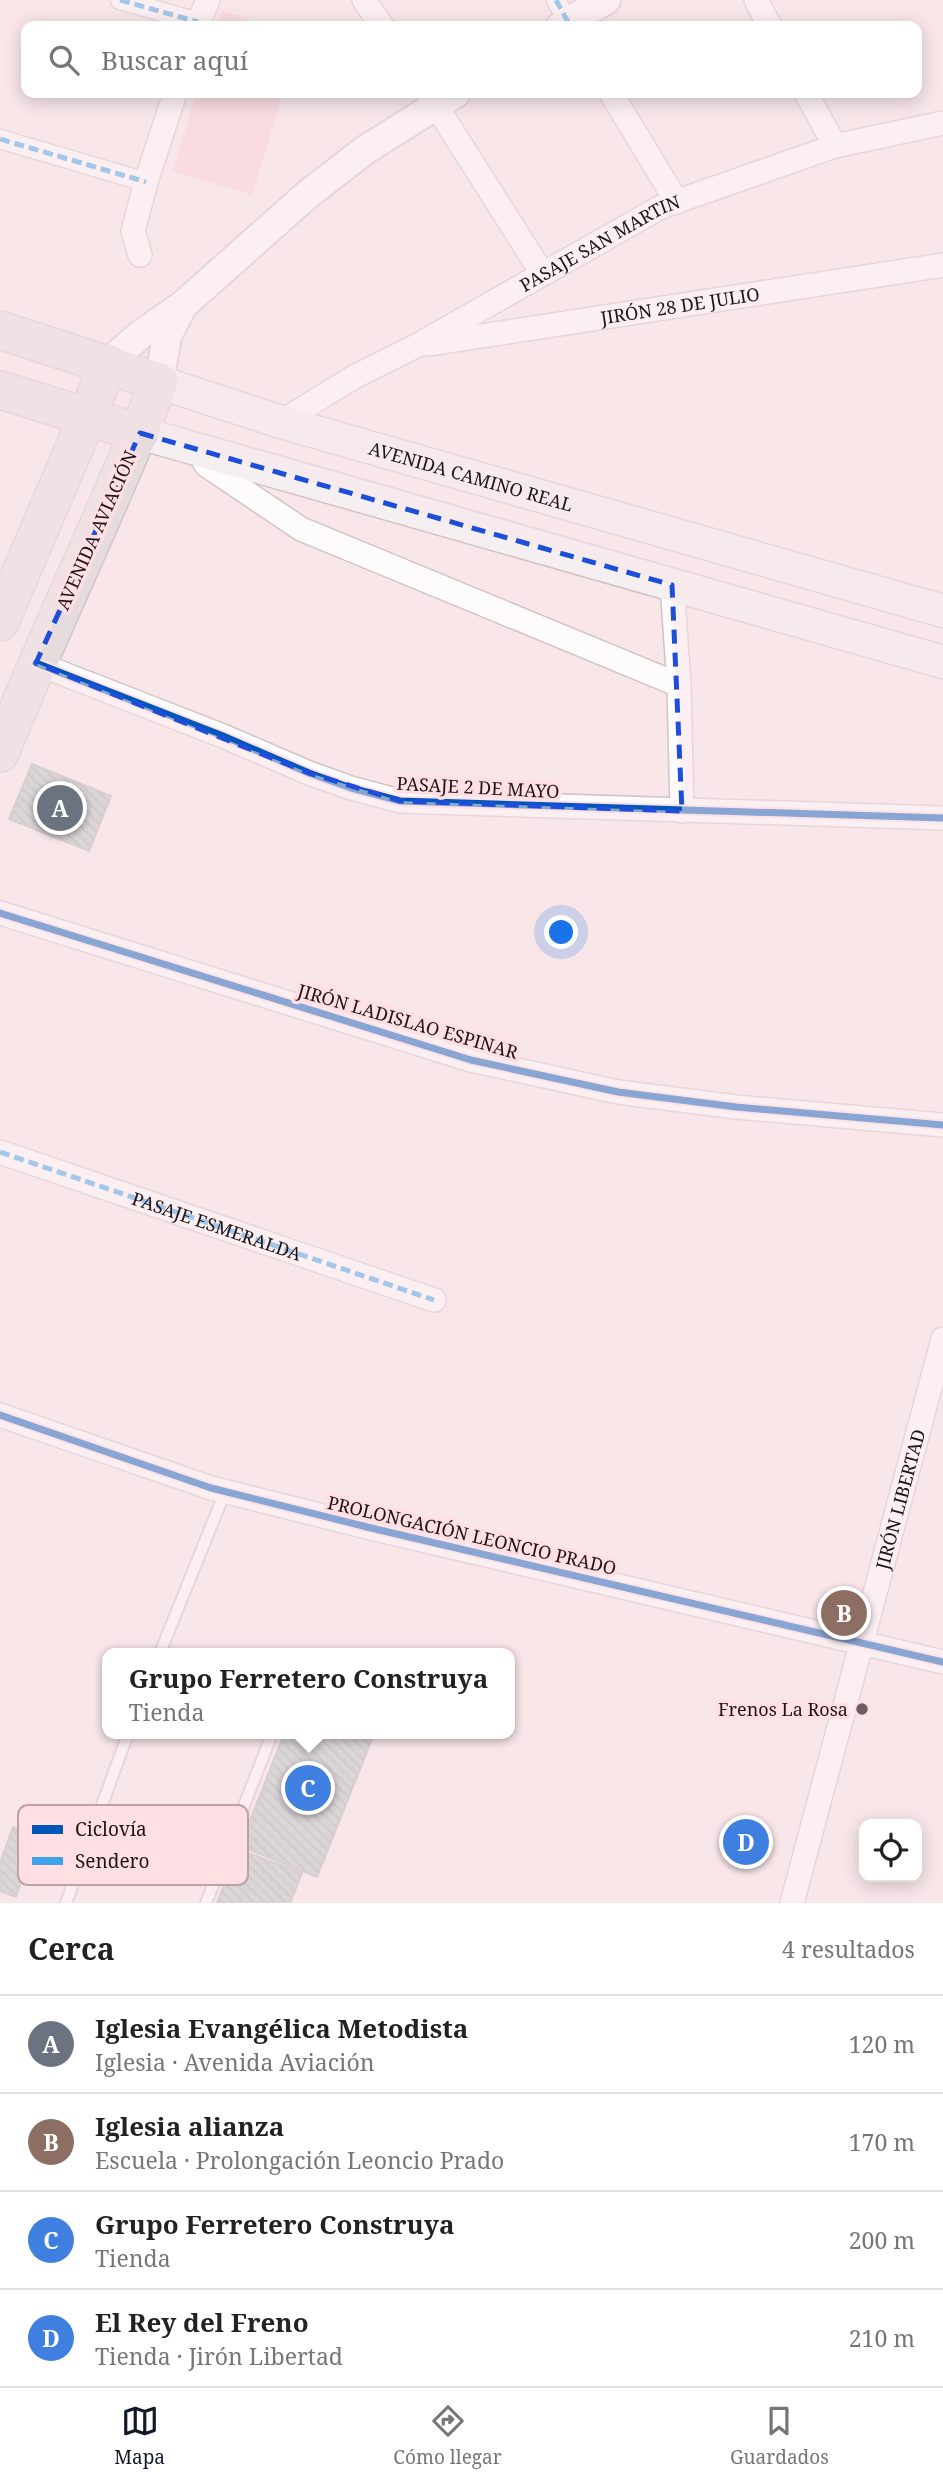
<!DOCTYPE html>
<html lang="es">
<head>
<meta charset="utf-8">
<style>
	body { margin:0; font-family:"Noto Serif",serif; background:#f6f6f6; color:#222 }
	.controls { position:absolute; right:21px; bottom:21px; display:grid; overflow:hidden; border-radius:14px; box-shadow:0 4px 18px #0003 }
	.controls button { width:63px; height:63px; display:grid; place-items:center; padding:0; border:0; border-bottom:2px solid #e0e0e0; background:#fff; color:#222; font:35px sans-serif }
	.you { position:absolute; left:562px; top:933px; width:24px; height:24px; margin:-18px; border:5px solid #fff; border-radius:50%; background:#1a73e8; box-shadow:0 0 0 10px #1a73e833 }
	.badge { display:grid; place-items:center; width:46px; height:46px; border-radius:50%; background:#111827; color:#fff; font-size:23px; font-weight:700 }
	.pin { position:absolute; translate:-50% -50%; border:4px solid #fff; box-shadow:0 2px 7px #0006 }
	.popup { position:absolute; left:102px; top:1648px; width:413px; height:91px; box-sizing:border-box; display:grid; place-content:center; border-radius:14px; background:#fff; filter:drop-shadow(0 2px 5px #0005); font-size:23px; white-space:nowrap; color:#767676 }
	.popup b { font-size:26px; color:#222 }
	.popup::after { content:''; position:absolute; left:50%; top:100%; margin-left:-14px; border:14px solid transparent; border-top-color:#fff }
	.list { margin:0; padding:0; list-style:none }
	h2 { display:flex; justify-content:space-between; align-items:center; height:91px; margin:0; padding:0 28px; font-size:30px }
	h2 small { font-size:23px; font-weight:400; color:#767676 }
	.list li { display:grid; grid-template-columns:46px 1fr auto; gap:21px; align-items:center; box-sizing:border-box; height:98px; padding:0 28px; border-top:2px solid #e0e0e0 }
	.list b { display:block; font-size:26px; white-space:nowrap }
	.list p { margin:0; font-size:23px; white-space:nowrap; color:#767676 }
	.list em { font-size:23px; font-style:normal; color:#767676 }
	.icon { flex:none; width:38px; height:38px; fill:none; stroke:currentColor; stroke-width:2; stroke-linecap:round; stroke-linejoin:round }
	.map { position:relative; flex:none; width:943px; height:1903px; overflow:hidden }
	.search { position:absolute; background:#fff; box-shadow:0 4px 18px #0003; left:21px; right:21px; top:21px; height:77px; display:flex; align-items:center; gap:18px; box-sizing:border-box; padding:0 24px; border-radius:14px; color:#767676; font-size:26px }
	.sheet { height:483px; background:#fff }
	nav { display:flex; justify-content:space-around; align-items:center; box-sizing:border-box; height:98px; border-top:2px solid #e0e0e0; background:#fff; font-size:19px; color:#767676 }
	nav a { display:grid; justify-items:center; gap:4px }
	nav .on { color:#111827 }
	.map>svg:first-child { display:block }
	.park { fill:#facfd6 }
	.building { fill:url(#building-back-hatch); stroke:#b4b2b3; stroke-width:2 }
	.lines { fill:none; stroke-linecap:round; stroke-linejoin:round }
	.service-casing { stroke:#d2c4c6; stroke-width:14 }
	.pedestrian-casing { stroke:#d2c4c6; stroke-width:21 }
	.minor-casing { stroke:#d2c4c6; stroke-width:26 }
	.tertiary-casing { stroke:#d2c4c6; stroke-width:32 }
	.secondary-casing { stroke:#d2c4c6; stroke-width:35 }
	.trunk-casing { stroke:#d0c7c8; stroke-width:40 }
	.service { stroke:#fefbfc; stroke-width:10 }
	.pedestrian { stroke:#fefbfc; stroke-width:18 }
	.minor { stroke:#fefbfc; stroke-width:23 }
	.tertiary { stroke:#fefbfc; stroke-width:28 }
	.secondary { stroke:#f5eff1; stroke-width:32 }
	.trunk { stroke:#e6dcde; stroke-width:37 }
	.quiet { stroke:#3da2ea; stroke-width:5; stroke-dasharray:10 5; stroke-linecap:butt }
	.cycleway-casing { stroke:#ffdfe3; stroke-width:11 }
	.cycleway { stroke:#0057b8; stroke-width:7 }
	.marked { fill:none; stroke:#1d4ed8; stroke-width:5; stroke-dasharray:14 9; stroke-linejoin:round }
	.poi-dot { fill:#6c5e60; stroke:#ffdfe3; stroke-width:2.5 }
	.labels { text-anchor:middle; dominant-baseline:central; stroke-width:7; stroke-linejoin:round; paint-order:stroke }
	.street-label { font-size:18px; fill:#201516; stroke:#ffdfe3 }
	.poi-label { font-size:18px; fill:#201516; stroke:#ffdfe3; text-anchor:end }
	.key { fill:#ffdfe3; stroke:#bca2a6; stroke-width:2 }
	.key-label { font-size:19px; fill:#201516 }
</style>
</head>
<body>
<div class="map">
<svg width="943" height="1903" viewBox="0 0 943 1903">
	<defs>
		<pattern id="building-back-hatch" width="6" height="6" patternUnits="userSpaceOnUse" patternTransform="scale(1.75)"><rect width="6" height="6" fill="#b7c2c2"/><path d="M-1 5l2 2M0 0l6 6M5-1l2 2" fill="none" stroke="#9da6a6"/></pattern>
	</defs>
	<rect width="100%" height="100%" fill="#f8e6e9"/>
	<g class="park">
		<path d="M222,11L270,26H217Z"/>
		<path d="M197,93H283L252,195L173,171Z"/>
	</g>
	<g class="building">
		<path d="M32,764L111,796L89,851L9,819Z"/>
		<path d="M284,1734H374L317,1877L240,1846Z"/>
		<path d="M13,1827L37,1836L16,1897L0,1891V1863Z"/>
		<path d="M238,1849L302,1873L290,1903H217Z"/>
	</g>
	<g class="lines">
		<defs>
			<g id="service">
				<path d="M160,1653L225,1492"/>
				<path d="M66,1903L128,1734"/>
				<path d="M206,1903L272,1734"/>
			</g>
			<g id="pedestrian">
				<path d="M120,0L198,22"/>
				<path d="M556,0L568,22"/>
				<path d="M0,139L146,182"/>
			</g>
			<g id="minor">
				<path d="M364,0L382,26"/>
				<path d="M756,0L770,26"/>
				<path d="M197,26L208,0"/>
				<path d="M428,93L542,273"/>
				<path d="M611,93L677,202"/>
				<path d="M806,93L835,146"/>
				<path d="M140,255L133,231L146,182L175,93"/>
				<path id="s1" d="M429,344L943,265"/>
				<path id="s2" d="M281,422L354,377L416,346L661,207L835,146L943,123"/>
				<path d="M198,448L206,465L301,529L679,685L682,811"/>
				<path d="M672,585L679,685"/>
				<path d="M36,663L223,736L309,773L351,788L400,801L943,818"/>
				<path d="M0,913L471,1060L618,1092L736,1107L943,1125"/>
				<path d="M0,1152L434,1300"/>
				<path d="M0,1415L211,1488L371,1528L943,1662"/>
				<path id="s3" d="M792,1903L943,1339"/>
			</g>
			<g id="tertiary">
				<path d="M561,26L606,0"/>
				<path d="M108,363L140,335L183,305L307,195L365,150L456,93"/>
				<path d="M159,382L167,336L182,307"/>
			</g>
			<g id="secondary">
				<path id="s4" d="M159,382L281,422L943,611"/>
				<path d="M140,433L943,662"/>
			</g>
			<g id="trunk">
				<path d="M0,330L159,382C110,507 50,628 0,753"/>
				<path d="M0,390L140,433"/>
				<path d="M0,622L87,418L108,363"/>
			</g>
		</defs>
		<use href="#service" class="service-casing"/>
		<use href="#pedestrian" class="pedestrian-casing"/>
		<use href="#minor" class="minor-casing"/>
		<use href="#tertiary" class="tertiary-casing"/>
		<use href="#secondary" class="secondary-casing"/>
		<use href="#trunk" class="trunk-casing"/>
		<use href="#service" class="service"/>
		<use href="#pedestrian" class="pedestrian"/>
		<use href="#minor" class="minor"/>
		<use href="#tertiary" class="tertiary"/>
		<use href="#secondary" class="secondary"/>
		<use href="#trunk" class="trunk"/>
		<g class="quiet">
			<path d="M120,0L198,22"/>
			<path d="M556,0L568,22"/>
			<path d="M0,139L146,182"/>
			<path id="s5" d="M0,1152L434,1300"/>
		</g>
		<defs>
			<g id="cycleway">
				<path d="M36,663L223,736L309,773L351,788L400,801L943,818"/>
				<path d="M0,913L471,1060L618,1092L736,1107L943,1125"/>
				<path d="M0,1415L211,1488L371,1528L943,1662"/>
			</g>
		</defs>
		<use href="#cycleway" class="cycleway-casing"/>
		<use href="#cycleway" class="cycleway"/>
	</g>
	<path d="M0 0H943V1903H0ZM140,433L672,585L682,811L400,801L309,773L36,663Z" fill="#f8e6e9" fill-opacity=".55" fill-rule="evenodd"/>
	<path class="marked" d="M140,433L672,585L682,811L400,801L309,773L36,663Z"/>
	<circle class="poi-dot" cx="862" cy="1709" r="7"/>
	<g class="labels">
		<g class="street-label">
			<text stroke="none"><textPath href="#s2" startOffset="366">PASAJE SAN MARTIN</textPath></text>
			<text stroke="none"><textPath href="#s1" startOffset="254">JIRÓN 28 DE JULIO</textPath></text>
			<text stroke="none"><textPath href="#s4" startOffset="326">AVENIDA CAMINO REAL</textPath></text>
			<text transform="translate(96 530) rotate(-66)">AVENIDA AVIACIÓN</text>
			<text transform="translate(478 787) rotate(3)">PASAJE 2 DE MAYO</text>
			<text transform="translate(408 1021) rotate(16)">JIRÓN LADISLAO ESPINAR</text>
			<text stroke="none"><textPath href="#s5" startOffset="229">PASAJE ESMERALDA</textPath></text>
			<text stroke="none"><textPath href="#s3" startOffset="418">JIRÓN LIBERTAD</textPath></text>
			<text transform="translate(472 1535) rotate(13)">PROLONGACIÓN LEONCIO PRADO</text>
		</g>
		<g class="poi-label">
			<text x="848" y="1709">Frenos La Rosa</text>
		</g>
	</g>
	<rect x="18" y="1805" width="230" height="80" rx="10" class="key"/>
	<rect x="32" y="1825" width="31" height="9" fill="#0057b8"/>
	<rect x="32" y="1857" width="31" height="8" fill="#3da2ea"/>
	<g class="key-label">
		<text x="75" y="1836">Ciclovía</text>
		<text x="75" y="1868">Sendero</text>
	</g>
</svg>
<div class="controls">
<button><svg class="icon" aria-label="locate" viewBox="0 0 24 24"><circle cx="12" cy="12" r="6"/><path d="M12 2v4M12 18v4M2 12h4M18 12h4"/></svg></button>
</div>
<div class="you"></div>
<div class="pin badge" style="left:60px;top:808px;background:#6b7280">A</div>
<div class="pin badge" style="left:844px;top:1613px;background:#8d6e63">B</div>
<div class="pin badge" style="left:308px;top:1788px;background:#3f7fe0">C</div>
<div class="popup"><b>Grupo Ferretero Construya</b>Tienda</div>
<div class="pin badge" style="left:746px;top:1842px;background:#3f7fe0">D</div>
<div class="search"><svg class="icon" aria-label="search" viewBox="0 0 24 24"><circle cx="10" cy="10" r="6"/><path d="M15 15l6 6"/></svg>Buscar aquí</div>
</div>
<section class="sheet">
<h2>Cerca<small>4 resultados</small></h2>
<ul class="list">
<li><span class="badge" style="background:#6b7280">A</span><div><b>Iglesia Evangélica Metodista</b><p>Iglesia · Avenida Aviación</p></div><em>120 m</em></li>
<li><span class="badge" style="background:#8d6e63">B</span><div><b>Iglesia alianza</b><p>Escuela · Prolongación Leoncio Prado</p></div><em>170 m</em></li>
<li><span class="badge" style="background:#3f7fe0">C</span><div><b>Grupo Ferretero Construya</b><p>Tienda</p></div><em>200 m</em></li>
<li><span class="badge" style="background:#3f7fe0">D</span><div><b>El Rey del Freno</b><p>Tienda · Jirón Libertad</p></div><em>210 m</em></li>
</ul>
</section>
<nav>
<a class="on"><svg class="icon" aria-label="map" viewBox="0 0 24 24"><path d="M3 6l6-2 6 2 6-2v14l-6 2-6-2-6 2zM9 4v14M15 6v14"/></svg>Mapa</a>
<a><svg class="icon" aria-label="directions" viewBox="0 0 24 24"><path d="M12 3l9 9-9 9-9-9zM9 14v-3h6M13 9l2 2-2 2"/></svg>Cómo llegar</a>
<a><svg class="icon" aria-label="saved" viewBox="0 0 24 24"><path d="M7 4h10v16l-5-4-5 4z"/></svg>Guardados</a>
</nav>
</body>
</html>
